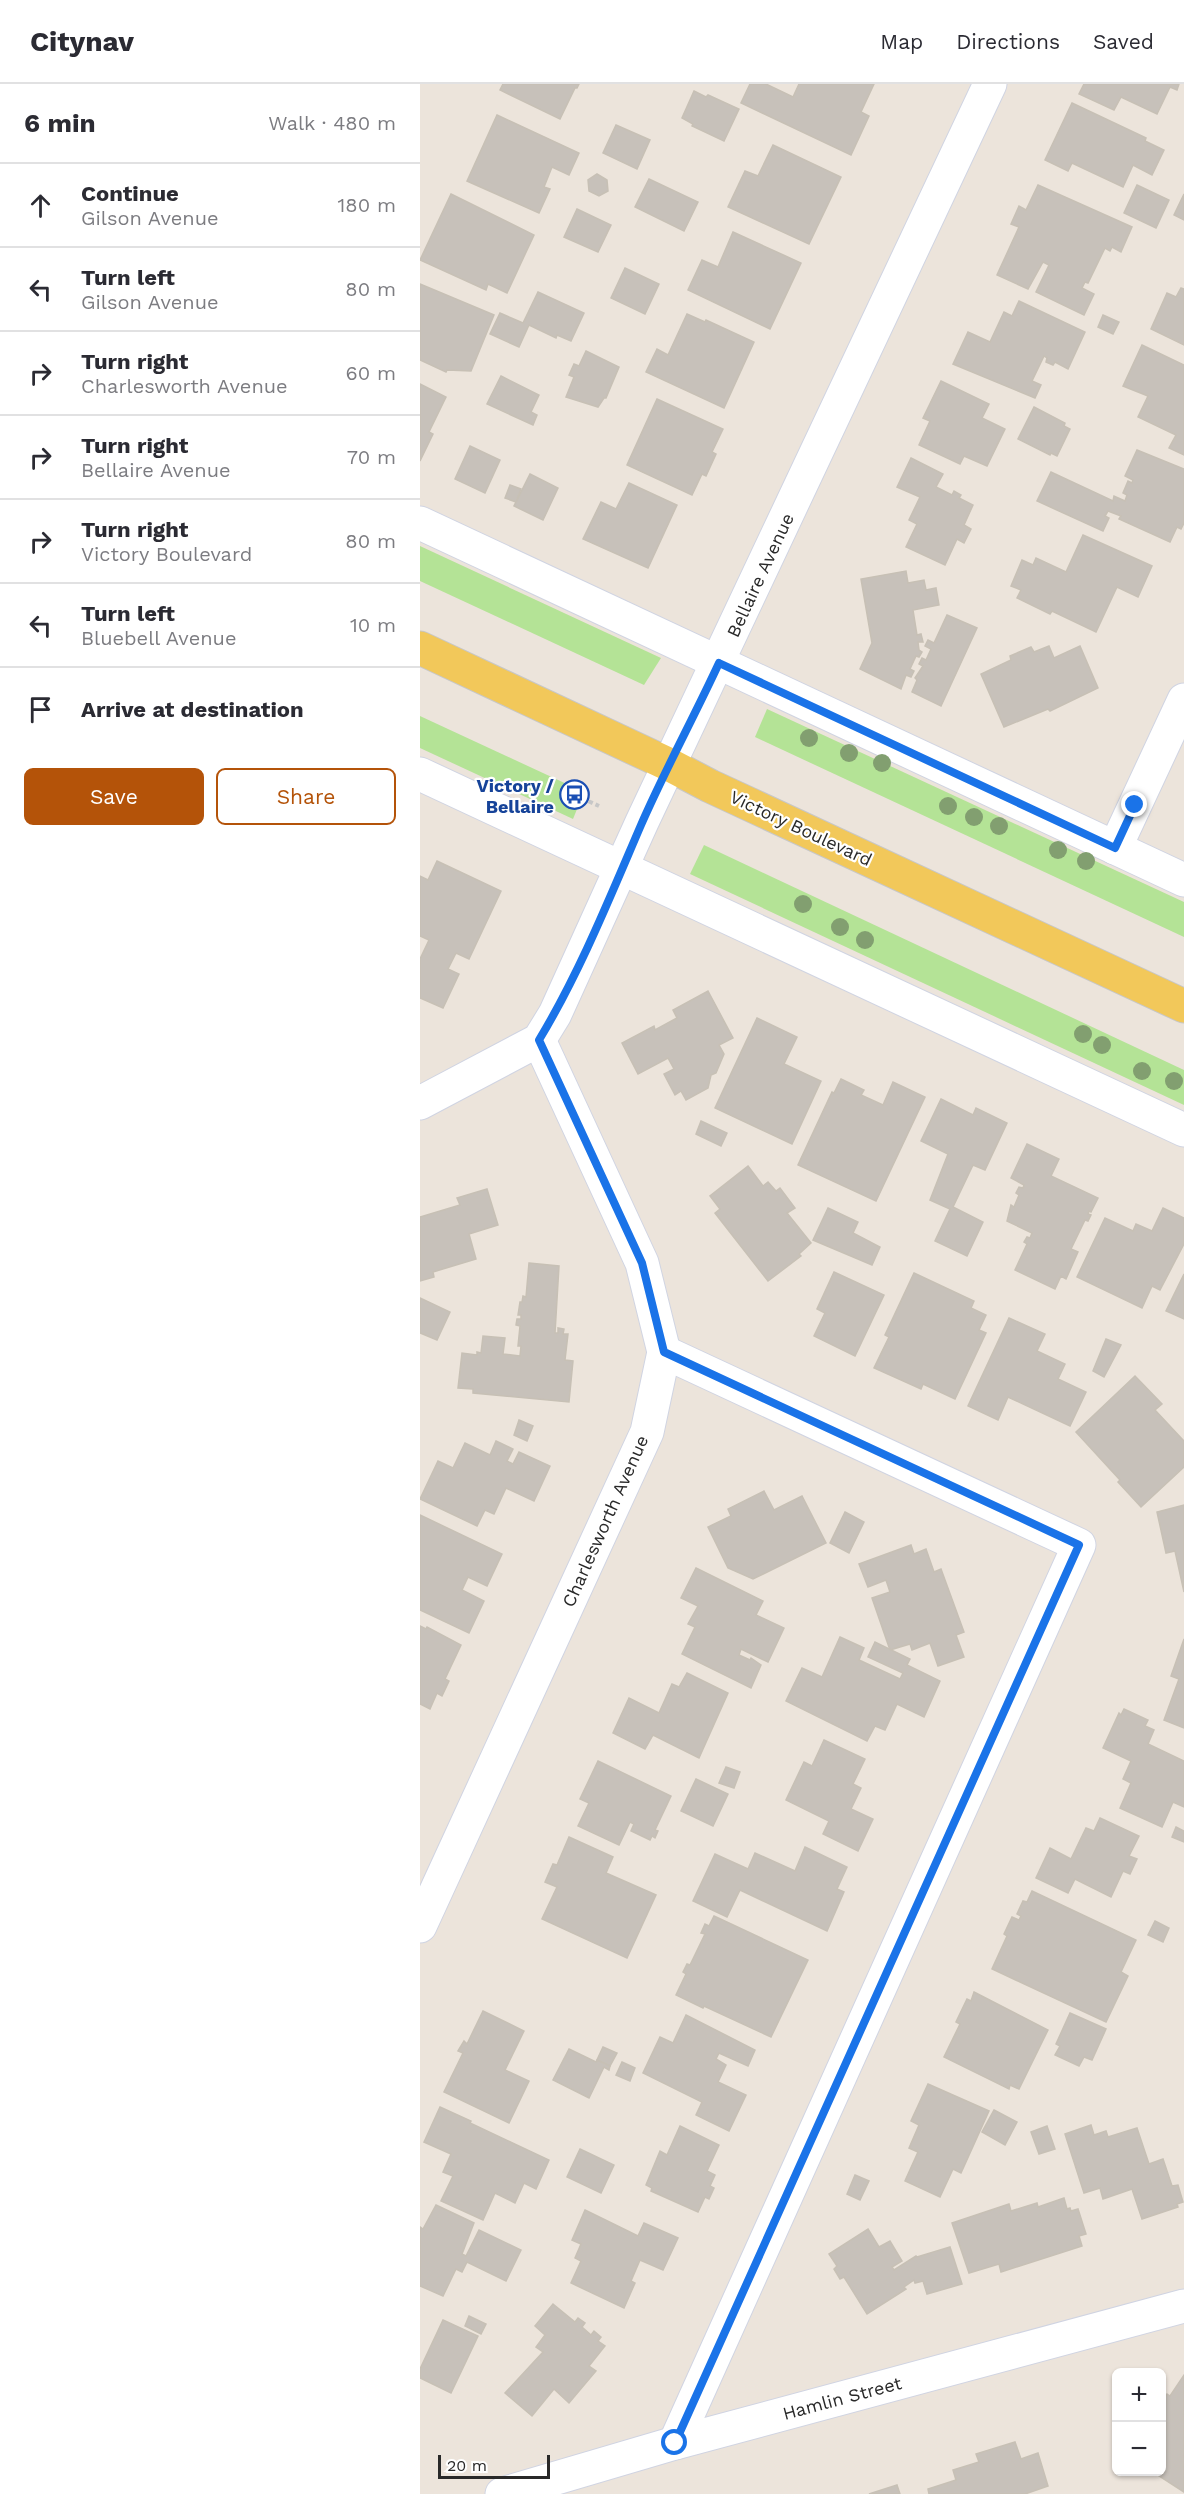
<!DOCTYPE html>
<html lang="en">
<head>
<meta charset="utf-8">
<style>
	body { margin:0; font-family:"Work Sans",sans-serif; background:#f7f7f7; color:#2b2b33 }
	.controls { position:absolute; right:18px; bottom:18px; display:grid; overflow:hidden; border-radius:9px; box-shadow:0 2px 4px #0004 }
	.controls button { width:54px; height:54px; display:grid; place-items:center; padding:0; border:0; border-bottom:2px solid #e1e1e2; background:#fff; color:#2b2b33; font:30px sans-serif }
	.scale { position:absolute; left:18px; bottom:15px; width:112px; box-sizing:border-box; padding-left:6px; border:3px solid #292929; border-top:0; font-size:16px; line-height:21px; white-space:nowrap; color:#292929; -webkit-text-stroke:4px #fff; paint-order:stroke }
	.stop { position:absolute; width:18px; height:18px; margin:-14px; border:4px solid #1a73e8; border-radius:50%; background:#fff }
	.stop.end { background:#1a73e8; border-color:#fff; box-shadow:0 2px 6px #0008 }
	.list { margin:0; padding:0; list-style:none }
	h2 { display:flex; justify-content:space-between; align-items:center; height:78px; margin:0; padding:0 24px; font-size:26px }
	h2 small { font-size:20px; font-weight:400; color:#7c7c81 }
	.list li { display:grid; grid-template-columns:39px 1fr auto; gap:18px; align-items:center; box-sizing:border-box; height:84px; padding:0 24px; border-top:2px solid #e1e1e2 }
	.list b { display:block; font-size:22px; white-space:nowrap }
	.list p { margin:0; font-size:20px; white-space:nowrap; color:#7c7c81 }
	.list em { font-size:20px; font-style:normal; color:#7c7c81 }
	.actions { display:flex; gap:12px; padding:18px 24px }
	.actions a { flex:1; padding:14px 0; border:2px solid #b45309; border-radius:9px; text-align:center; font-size:21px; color:#b45309 }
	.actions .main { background:#b45309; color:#fff }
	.icon { flex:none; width:33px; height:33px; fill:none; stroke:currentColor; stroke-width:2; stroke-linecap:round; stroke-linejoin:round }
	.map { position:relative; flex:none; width:764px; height:2410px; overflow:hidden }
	header { display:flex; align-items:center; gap:36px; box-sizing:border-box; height:84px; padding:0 30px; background:#fff; border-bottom:2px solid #e1e1e2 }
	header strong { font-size:28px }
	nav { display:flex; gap:33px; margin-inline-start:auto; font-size:21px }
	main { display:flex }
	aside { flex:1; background:#fff }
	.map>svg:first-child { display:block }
	.green { fill:#b4e396 }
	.building { fill:#c7c1ba; stroke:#c7c0b5; stroke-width:1.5 }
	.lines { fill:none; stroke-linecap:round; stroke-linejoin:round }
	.street-casing { stroke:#d0d4e2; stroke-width:35 }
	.secondary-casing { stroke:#d0d4e2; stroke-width:35 }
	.primary-casing { stroke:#c7c7c7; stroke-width:35 }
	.path { stroke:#c7c7c7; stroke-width:4; stroke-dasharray:4.5 3; stroke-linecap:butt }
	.street { stroke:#fff; stroke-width:33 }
	.secondary { stroke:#fff; stroke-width:33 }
	.primary { stroke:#f2c85a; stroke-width:33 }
	.tree { fill:#829f70 }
	.route { stroke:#1a73e8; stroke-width:8 }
	.labels { text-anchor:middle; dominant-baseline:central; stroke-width:4.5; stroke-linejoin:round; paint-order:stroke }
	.street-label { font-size:18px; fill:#292929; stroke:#fff }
	.transit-label { font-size:18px; font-weight:bold; fill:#164399; stroke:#fff; text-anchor:end }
</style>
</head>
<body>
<header>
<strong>Citynav</strong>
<nav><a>Map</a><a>Directions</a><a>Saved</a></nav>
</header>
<main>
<aside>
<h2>6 min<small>Walk · 480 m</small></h2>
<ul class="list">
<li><svg class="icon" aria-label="ahead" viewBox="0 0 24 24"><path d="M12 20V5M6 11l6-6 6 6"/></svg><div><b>Continue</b><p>Gilson Avenue</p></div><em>180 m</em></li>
<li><svg class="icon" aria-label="left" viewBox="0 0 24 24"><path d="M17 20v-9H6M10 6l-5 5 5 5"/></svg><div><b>Turn left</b><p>Gilson Avenue</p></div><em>80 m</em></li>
<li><svg class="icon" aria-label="right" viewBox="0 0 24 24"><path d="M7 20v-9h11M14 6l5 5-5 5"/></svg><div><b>Turn right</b><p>Charlesworth Avenue</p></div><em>60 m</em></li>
<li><svg class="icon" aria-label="right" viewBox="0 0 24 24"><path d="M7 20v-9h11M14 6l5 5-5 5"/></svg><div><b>Turn right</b><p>Bellaire Avenue</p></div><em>70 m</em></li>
<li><svg class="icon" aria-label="right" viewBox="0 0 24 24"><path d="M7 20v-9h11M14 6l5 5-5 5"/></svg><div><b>Turn right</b><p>Victory Boulevard</p></div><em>80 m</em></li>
<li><svg class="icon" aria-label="left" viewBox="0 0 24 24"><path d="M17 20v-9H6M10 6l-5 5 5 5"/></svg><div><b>Turn left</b><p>Bluebell Avenue</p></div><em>10 m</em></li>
<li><svg class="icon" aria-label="arrive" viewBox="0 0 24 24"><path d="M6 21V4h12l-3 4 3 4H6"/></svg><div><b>Arrive at destination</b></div></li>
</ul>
<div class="actions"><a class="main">Save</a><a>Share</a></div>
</aside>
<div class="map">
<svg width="764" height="2410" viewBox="0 0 764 2410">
	<rect width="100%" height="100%" fill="#ece4db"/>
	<g class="green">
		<path d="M0,462L241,574L224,601L0,497Z"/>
		<path d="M347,625L764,818V853L335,653Z"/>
		<path d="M0,632L164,708L153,735L0,664Z"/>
		<path d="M284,761L764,986V1021L270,790Z"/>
	</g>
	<g class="building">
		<path d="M83,0H159L157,4H155L140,35L80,6Z"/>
		<path d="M330,0H346L373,13L379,0H454L441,28L449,32L431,71L321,19Z"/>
		<path d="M664,0H759L757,6L750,3L737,30L701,13L694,26L659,10Z"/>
		<path d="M274,7L286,13L288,11L319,25L304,57L272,42L273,40L262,34Z"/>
		<path d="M652,19L726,54L725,57L744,66L732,91L713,81L703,103L652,79L648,87L625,76Z"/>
		<path d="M77,31L159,69L149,91L132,83L124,103L130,105L119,129L47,97Z"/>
		<path d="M196,41L230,56L217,85L183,69Z"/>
		<path d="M353,61L421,93L389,160L308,123L325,87L338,92Z"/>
		<path d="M177,90L187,96L188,107L179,112L169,107L168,96Z"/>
		<path d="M229,95L278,118L264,147L215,123Z"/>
		<path d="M618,101L712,143L701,168L692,163L690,167L685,164L668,199L665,198L662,204L674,210L664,231L616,208L629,181L623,178L608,205L577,191L599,143L591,140L599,122L606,126Z"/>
		<path d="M717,101L749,116L736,144L704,129Z"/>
		<path d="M31,110L114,151L87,209L68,200L66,206L0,176Z"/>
		<path d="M764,110V136L754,131Z"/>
		<path d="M157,125L191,141L178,168L144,153Z"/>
		<path d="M313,148L381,179L350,245L268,206L282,176L298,183Z"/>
		<path d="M205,184L239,200L225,230L191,214Z"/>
		<path d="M0,200L74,231L51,287L27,286L26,288L0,276Z"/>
		<path d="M761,204L764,205V261L731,245L747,209L756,213Z"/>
		<path d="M118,208L164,229L151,257L137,251L136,254L109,241L99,263L70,250L80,229L103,239Z"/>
		<path d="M599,217L665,248L648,285L635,278L633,281L626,278L627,274L624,272L612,297L621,301L615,314L533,280L548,248L570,258L584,228L592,232Z"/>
		<path d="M267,230L285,238L286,236L334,258L304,324L226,288L237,265L248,271Z"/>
		<path d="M683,231L699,238L693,250L678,243Z"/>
		<path d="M722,261L764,281V371L749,364L756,351L718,333L728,312L703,302Z"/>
		<path d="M166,267L199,283L186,314H184L178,323L146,313L154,293L149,291L154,280L159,282Z"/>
		<path d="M81,292L119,311L111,328L117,331L113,341L67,320Z"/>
		<path d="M521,297L569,320L562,334L585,345L567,382L544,372L540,380L499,361L510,337L503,334Z"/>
		<path d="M0,300L26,313L9,348L13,350L0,377Z"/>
		<path d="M237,315L303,345L292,368L296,370L286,392L282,390L272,411L207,381Z"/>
		<path d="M614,323L645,339L644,342L650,345L637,372L631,369L630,371L598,355Z"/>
		<path d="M50,362L80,376L65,409L35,395Z"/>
		<path d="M717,366L764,385V439L761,445L757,443L750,458L699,435L701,432L688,427L685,432L689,434L683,447L617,417L631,388L693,417L694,412L705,417L707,411L703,409L708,397L712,399L713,396L705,392Z"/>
		<path d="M491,374L523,390L516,403L532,411L534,407L541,411L539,414L553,421L544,441L551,445L544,459L537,455L525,481L486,463L497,440L489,436L500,413L477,403Z"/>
		<path d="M110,390L138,404L123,436L94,422Z"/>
		<path d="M209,399L257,421L228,484L163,455L181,418L196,425Z"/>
		<path d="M90,401L101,405L96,418L85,414Z"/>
		<path d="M663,451L732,482L718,513L697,503L676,548L632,527L630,530L597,514L601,506L591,502L602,476L613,481L616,474L646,488Z"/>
		<path d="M486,487L488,499L504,496L506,506L516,504L519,521L493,526L497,551L501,550L503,558H498L499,566L502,568L499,573L496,572L490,585L494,587L491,593L486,591L481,605L440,585L452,559L441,495Z"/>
		<path d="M527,531L557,544L521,622L492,608L497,596L495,594L503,582L499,580L502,574L506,576L511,565L505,562L508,556L514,559Z"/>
		<path d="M629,562L634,574L660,562L678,604L630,627L628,625L584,643L561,590L591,576L590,572L611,563L614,568Z"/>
		<path d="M17,777L81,807L49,875L36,869L28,885L39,890L23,924L0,914V875L9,856L0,852V792L8,796Z"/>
		<path d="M288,907L313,954L299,961L304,970L296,989L291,991L288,1004L266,1016L261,1007L255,1011L244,990L254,985L248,974L218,990L202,959L234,942L235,946L257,934L253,926Z"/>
		<path d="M337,934L377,953L364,980L401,997L372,1060L295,1024Z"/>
		<path d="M421,995L444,1006L441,1011L463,1021L473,998L505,1013L456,1117L378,1081L412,1008L414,1009Z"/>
		<path d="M521,1015L553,1031L556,1024L587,1039L565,1086L553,1081L533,1123L563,1138L547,1172L515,1157L530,1125L510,1116L528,1070L501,1057Z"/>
		<path d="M281,1037L307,1049L301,1062L276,1050Z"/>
		<path d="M607,1060L639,1075L631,1092L678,1114L671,1128L669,1127L668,1130L671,1131L668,1137L665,1136L651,1165L658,1168L646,1195L641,1192L635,1205L595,1186L607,1160L604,1158L607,1153L610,1154L612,1149L587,1137L591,1121L594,1123L599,1111L596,1109L599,1103L603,1104L604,1101L591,1094Z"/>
		<path d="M328,1082L343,1102L348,1098L356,1107L360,1104L375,1124L367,1129L391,1159L379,1170L381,1172L348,1197L295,1129L300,1125L290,1112Z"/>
		<path d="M67,1105L78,1141L49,1150L56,1175L13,1188L14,1193L0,1197V1133L40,1121L37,1114Z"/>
		<path d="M408,1124L438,1138L433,1149L460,1163L452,1181L393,1156Z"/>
		<path d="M743,1124L764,1134V1160L740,1206L732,1202L722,1224L657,1193L685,1134L713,1147L716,1140L732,1147Z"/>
		<path d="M109,1179L139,1182L135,1249H138V1244L144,1245L143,1250H148L145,1276L153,1277L149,1318L53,1309V1305L38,1304L42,1269L57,1271V1268L61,1269L63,1252L85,1254L83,1270L100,1272L101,1262H98L100,1242L96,1241L97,1235H101V1231H98L100,1218H102L103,1212L106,1213Z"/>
		<path d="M414,1188L464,1211L435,1272L394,1252L405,1229L397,1225Z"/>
		<path d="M494,1189L554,1217L551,1224L566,1231L559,1246L566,1249L535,1315L503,1300L501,1305L454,1284L469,1253L465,1251Z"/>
		<path d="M764,1190V1235L746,1227Z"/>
		<path d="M0,1214L30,1228L17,1256L0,1249Z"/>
		<path d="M589,1234L625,1250L617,1267L645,1280L638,1295L666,1308L650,1342L588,1313L578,1336L548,1322Z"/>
		<path d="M686,1255L701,1261L684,1293L673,1287Z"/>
		<path d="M715,1292L742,1320L735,1326L764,1357V1383L721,1423L698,1398L700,1396L656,1348Z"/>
		<path d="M99,1336L113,1342L107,1357L94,1351Z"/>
		<path d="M76,1357L93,1365L87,1377L93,1380L99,1368L130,1382L114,1417L86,1404L74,1430L65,1426L57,1442L0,1415L18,1377L33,1384L45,1359L70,1371Z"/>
		<path d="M344,1407L354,1426L382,1412L406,1459L333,1495L308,1484L288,1443L311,1432L308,1425Z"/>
		<path d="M764,1421V1508L755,1467L746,1469L737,1428Z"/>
		<path d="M425,1428L444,1438L429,1469L410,1459Z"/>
		<path d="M0,1431L82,1470L67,1502L48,1493L42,1506L64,1517L49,1549L0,1526Z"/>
		<path d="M491,1461L494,1470L506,1465L514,1488L521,1485L544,1548L536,1551L544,1573L518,1582L510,1559L492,1566L490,1560L470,1566L452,1514L470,1508L466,1496L448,1503L439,1480Z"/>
		<path d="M276,1484L343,1517L336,1531L364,1544L348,1578L321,1565L319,1571L330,1576L331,1574L341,1581L331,1604L262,1570L275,1543L268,1540L278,1522L261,1514Z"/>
		<path d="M0,1542L6,1545L7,1543L41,1561L25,1595L29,1597L22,1612L17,1609L10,1625L0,1620Z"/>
		<path d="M420,1553L444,1564L439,1576L480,1595L483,1589L448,1573L455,1558L490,1575L487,1581L520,1597L504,1633L477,1620L465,1646L455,1642L447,1657L366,1617L382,1584L402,1593Z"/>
		<path d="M764,1555V1644L744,1636L759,1595L751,1592Z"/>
		<path d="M267,1589L308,1609L279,1674L233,1651L225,1665L193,1649L209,1614L239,1629L252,1600L259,1603Z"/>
		<path d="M704,1625L728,1636L725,1642L734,1646L728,1660L764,1677V1723L753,1718L742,1743L700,1724L711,1699L703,1695L711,1677L683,1664L699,1629L701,1631Z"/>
		<path d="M404,1656L445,1675L433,1700L441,1704L431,1725L453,1735L438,1767L403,1750L409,1737L366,1716L384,1678L392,1682Z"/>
		<path d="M178,1677L251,1712L235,1746L238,1747L235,1754L232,1752L230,1756L211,1747L214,1740L210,1738L199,1761L158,1742L169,1719L160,1715Z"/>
		<path d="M306,1683L320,1688L314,1704L299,1699Z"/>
		<path d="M276,1695L308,1710L293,1742L261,1727Z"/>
		<path d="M680,1734L719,1752L709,1772L717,1775L710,1790L703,1787L691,1813L655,1795L648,1809L616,1794L630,1764L651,1775L666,1744L674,1747Z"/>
		<path d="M756,1743L764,1747V1758L752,1753Z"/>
		<path d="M149,1753L193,1773L186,1789L236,1811L207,1874L122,1835L137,1803L125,1798L133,1780L137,1781Z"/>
		<path d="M385,1763L427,1783L417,1805L424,1808L407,1847L320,1806L307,1833L273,1817L295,1770L328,1785L335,1769L375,1787Z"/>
		<path d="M612,1807L716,1856L701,1888L708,1892L686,1938L572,1885L587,1852L584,1850L592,1833L599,1836L601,1832L597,1830L603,1817L607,1818Z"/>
		<path d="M294,1832L388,1876L351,1953L284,1922L283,1924L256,1911L266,1890L263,1888L267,1880L270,1881L285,1850L281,1849L285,1840L289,1842Z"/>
		<path d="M735,1837L749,1844L743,1858L728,1851Z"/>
		<path d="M554,1908L628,1946L599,2005L590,2001L589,2005L524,1973L540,1940L536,1938L547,1915L551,1917Z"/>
		<path d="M63,1927L104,1947L85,1986L109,1997L89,2039L24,2008L43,1969L38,1967L44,1957L47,1960Z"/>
		<path d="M650,1929L686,1945L672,1976L664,1973L659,1982L635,1971L640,1962L636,1960Z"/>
		<path d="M266,1931L335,1966L328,1982L299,1969L296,1975L306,1981L298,1998L326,2011L309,2047L276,2031L282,2018L223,1989L240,1953L253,1959Z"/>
		<path d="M183,1963L197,1969L190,1982L177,1976Z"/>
		<path d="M149,1965L176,1978L177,1976L190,1982L189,1986L184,1983L169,2014L133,1996Z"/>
		<path d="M202,1978L215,1984L210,1997L196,1991Z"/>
		<path d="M508,2000L569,2027L541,2089L533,2085L520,2113L485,2097L498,2068L489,2064L499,2041L491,2037Z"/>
		<path d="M20,2023L51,2037L50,2039L129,2076L116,2105L104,2099L95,2119L75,2109L63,2136L21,2117L33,2092L23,2088L31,2070L4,2058Z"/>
		<path d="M574,2026L597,2038L585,2061L562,2048Z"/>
		<path d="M671,2041L674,2051L686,2047L688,2053L717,2044L729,2080L743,2075L752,2102L758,2101L763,2118L757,2120L758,2123L722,2135L712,2105L683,2115L680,2104L664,2109L645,2050Z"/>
		<path d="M260,2042L299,2061L287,2087L295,2091L290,2102L294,2104L289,2115L285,2113L278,2128L231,2107L232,2104L226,2101L240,2067L247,2071Z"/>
		<path d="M627,2042L635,2065L619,2070L611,2048Z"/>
		<path d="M160,2065L194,2081L181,2109L147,2093Z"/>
		<path d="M435,2091L449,2097L440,2116L427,2110Z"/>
		<path d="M644,2114L647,2125L650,2124L651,2127L658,2125L666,2150L659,2152L662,2162L581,2188L579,2180L549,2189L532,2139L589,2120L591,2127L617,2119L618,2123Z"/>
		<path d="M16,2121L54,2139L42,2170L46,2172L59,2146L101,2166L86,2197L47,2178L42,2188L36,2185L23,2212L0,2202V2143L3,2145Z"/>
		<path d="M165,2126L218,2152L224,2139L258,2154L243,2186L220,2176L211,2197L215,2199L204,2224L151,2199L161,2177L155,2174L161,2160L152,2156Z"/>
		<path d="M448,2145L459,2163L470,2157L482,2177L472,2183L474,2186L496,2172L497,2173L530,2163L542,2200L507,2210L503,2197L495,2199L494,2196L484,2203L486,2205L447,2230L424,2193L420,2195L414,2185L417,2182L409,2170Z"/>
		<path d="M133,2220L155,2238L158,2234L165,2239L162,2243L171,2251L174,2247L181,2253L178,2257L185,2262L169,2282L176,2287L149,2319L134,2305L112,2332L85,2309L123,2268L116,2263L125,2251L115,2242Z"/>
		<path d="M49,2232L66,2240L61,2250L45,2242Z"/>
		<path d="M23,2236L58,2252L31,2309L0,2294V2285Z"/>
		<path d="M764,2291V2408L733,2388H742V2318L747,2310L750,2312Z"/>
		<path d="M595,2358L601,2375L618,2369L628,2402L605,2410H509L508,2405L536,2396L533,2386L559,2378L556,2370Z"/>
		<path d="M477,2401L480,2410H449Z"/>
	</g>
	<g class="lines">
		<defs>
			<g id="street">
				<path d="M0,439L764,796"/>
				<path d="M0,690L764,1046"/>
				<path d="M695,764L764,616"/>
				<path d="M244,1268L659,1461L255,2359"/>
				<path d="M0,1842L227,1348L244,1268L222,1179L119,956"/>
				<path d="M82,2410L255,2359L764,2222"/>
			</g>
			<path id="secondary" d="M0,1019L119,956L135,930L222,738L570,0"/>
			<path id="primary" d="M0,564L250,681L290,702L764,922"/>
		</defs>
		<use href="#street" class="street-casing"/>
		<use href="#secondary" class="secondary-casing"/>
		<use href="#primary" class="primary-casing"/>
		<path class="path" d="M155,711L179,722"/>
		<use href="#street" class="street"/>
		<use href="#secondary" class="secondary"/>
		<use href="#primary" class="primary"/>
	</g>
	<g class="tree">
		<circle cx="389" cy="654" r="9"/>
		<circle cx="429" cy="669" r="9"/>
		<circle cx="462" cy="679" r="9"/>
		<circle cx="528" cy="722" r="9"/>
		<circle cx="554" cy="733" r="9"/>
		<circle cx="579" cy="742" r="9"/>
		<circle cx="638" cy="766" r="9"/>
		<circle cx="666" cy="777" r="9"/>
		<circle cx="383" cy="820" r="9"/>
		<circle cx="420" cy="843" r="9"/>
		<circle cx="445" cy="856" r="9"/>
		<circle cx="663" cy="950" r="9"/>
		<circle cx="682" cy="961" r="9"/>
		<circle cx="722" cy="987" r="9"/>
		<circle cx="754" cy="997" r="9"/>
	</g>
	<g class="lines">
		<path class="route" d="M255,2359L659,1461L244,1268L222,1179L119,956C160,888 190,813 221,741C245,686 274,633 299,579L695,764L715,721"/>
	</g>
	<defs>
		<symbol id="bus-ring" viewBox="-11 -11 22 22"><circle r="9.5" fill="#fff" stroke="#1a4fb4" stroke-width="1.5"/><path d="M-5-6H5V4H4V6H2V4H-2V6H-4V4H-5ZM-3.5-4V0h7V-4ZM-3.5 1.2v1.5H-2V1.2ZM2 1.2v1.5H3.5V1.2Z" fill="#1a4fb4"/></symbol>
	</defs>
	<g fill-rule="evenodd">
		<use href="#bus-ring" x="138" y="694" width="33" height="33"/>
	</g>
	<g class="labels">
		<g class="street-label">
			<text transform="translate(340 491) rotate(-65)">Bellaire Avenue</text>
			<text transform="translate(381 744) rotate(25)">Victory Boulevard</text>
			<text transform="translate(185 1437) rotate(-66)">Charlesworth Avenue</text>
			<text transform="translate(422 2314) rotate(-15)">Hamlin Street</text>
		</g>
		<g class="transit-label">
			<text x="134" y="701">Victory /<tspan x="134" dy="21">Bellaire</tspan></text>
		</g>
	</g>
</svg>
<div class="controls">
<button>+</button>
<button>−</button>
</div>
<div class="scale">20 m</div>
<div class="stop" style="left:255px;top:2359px"></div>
<div class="stop end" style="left:715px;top:721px"></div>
</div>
</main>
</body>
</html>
